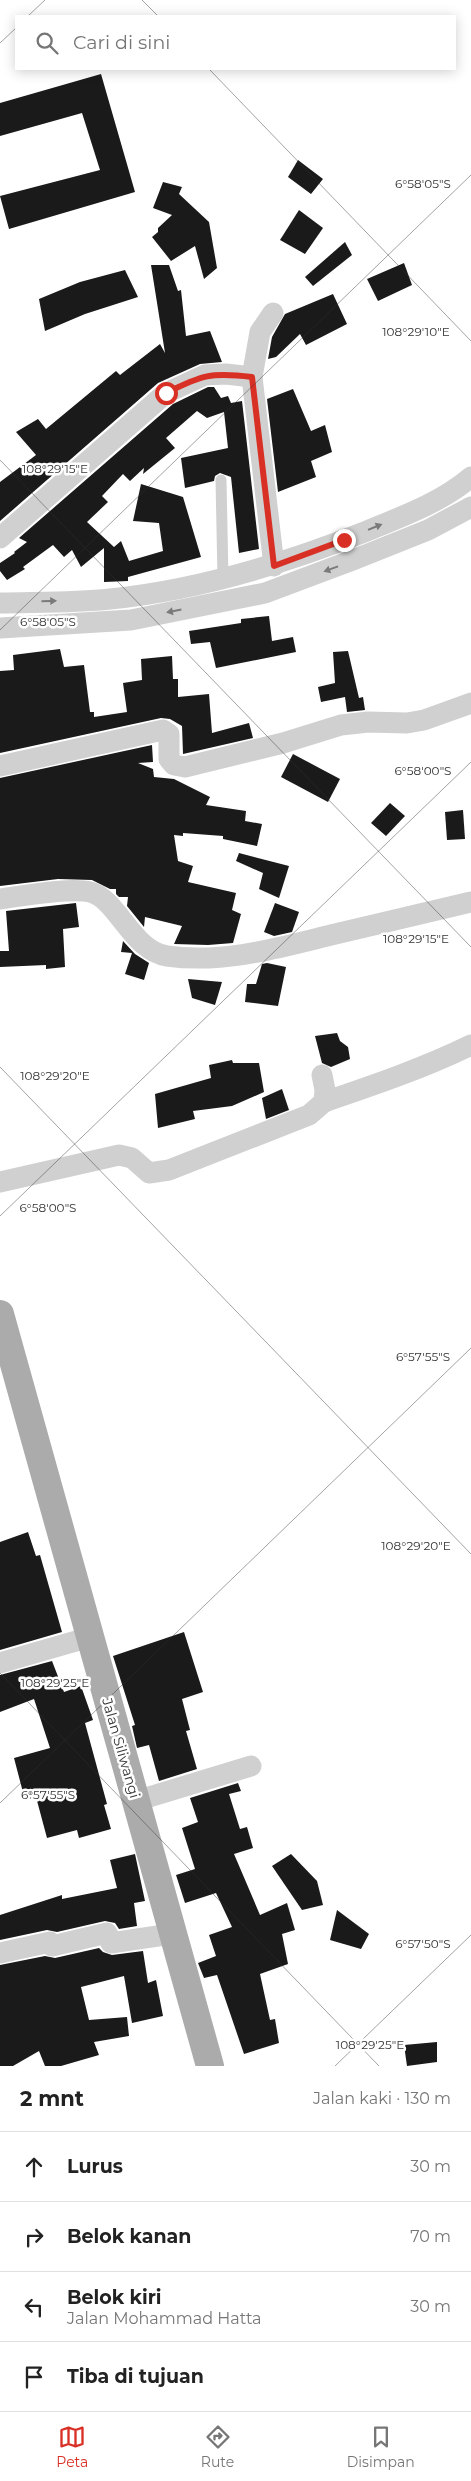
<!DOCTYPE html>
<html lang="id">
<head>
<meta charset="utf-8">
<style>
	body { margin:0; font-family:Montserrat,sans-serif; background:#f6f6f6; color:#222 }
	.stop { position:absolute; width:15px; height:15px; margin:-11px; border:4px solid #d93025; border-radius:50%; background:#fff }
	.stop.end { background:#d93025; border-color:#fff; box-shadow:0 1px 5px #0008 }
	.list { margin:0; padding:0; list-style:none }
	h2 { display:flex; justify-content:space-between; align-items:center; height:65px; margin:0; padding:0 20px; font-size:21px }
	h2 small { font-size:16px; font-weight:400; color:#767676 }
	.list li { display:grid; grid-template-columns:32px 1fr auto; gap:15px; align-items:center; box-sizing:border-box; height:70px; padding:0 20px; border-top:1px solid #e0e0e0 }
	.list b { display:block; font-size:19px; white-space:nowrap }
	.list p { margin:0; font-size:16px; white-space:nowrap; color:#767676 }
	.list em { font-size:16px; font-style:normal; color:#767676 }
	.icon { flex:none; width:28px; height:28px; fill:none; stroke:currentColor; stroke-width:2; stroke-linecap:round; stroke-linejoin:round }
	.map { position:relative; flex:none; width:471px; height:2066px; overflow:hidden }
	.search { position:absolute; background:#fff; box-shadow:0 2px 12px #0003; left:15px; right:15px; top:15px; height:55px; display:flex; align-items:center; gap:12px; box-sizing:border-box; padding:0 18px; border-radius:0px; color:#767676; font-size:19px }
	.sheet { height:345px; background:#fff }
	nav { display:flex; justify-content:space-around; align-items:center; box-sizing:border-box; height:70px; border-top:1px solid #e0e0e0; background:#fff; font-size:14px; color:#767676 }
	nav a { display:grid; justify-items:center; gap:2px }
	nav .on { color:#d93025 }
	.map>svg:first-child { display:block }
	.building { fill:#1a1a1a }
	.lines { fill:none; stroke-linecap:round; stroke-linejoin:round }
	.lane { stroke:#d0d0d0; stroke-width:11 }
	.street { stroke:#d0d0d0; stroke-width:21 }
	.primary { stroke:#ababab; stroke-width:28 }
	.oneway { fill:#7a7a7a }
	.route { stroke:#d93025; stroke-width:6 }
	.ticks { fill:none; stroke:#333; stroke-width:1; stroke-opacity:0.45 }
	.labels { text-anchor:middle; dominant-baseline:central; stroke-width:5; stroke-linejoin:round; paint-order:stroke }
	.street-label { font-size:14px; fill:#333; stroke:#fff }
	.ticks-label { font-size:12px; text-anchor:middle; fill:#333; stroke:#fff; stroke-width:5; stroke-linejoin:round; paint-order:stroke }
</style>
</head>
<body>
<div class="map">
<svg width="471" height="2066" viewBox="0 0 471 2066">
	<rect width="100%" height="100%" fill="#fff"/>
	<g class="building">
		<path d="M101,74L135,192L9,229L0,196L100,170L82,113L0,136V103Z"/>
		<path d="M298,160L323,179L311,194L288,177Z"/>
		<path d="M163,182L182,187L179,194L209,222L217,268L204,279L195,246L171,261L152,237L158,232V228L172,215L153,208Z"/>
		<path d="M299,210L323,228L305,254L280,240Z"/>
		<path d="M345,242L352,255L313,286L305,277Z"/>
		<path d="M404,263L412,285L378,301L367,279Z"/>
		<path d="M151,265H169L178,291L181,290L186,336L210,331L222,362L200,364L158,383L0,521V482L36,455L16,432L38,419L46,429L116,371L120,375L160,344L165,353Z"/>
		<path d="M125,270L138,297L85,314L45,331L39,299L80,282Z"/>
		<path d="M333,294L347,324L306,345L300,334L276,357L268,359L272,337L285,314Z"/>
		<path d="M208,387H214L221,398L228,396L231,403L242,401L259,549L239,553L231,477L220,473L215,476L214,481L185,488L181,458L228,448L224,412L207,418L197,411L166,438L175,448L143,474L144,468L130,481L123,474L102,496L108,502L87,522L114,547L121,541L129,561L163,551L159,523L133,521L141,484L183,497L201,557L128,577V581L104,582V548L81,567L72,550L64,557L53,545L23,567L25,569L7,580L0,571V563L15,553L14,552L27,542L19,538L173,404Z"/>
		<path d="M293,389L311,431L325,425L332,452L311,461L316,477L278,492L267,399Z"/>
		<path d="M269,616L272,641L293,637L296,652L216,668L210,642L191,644L189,631L241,623V619Z"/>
		<path d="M60,649L64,667L84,665L90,712H94V717L127,712L123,683L142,680L141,659L172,656L173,679H178V697L209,694L212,733L249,723L253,738L183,754L182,726L170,719L161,718L0,753V671L14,670L13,655Z"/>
		<path d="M348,651L359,698L363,697L365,710L347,712L345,697L321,702L318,687L335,683L333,652Z"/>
		<path d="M152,745L153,762L138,763L153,769L154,777L174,779L210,797L206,805L246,811L245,821L262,824L257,846L223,839V836L183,833V836L174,835L178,861L193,866L188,882L236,893L232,910L241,914L233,943L208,945L174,944L182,926L145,917L144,927L127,906L128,897H119L116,894V889H110L92,880L58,879L0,886V778Z"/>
		<path d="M293,754L340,779L328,802L281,777Z"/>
		<path d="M390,803L405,816L386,836L371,823Z"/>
		<path d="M463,810L465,839L447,840L445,812Z"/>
		<path d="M239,853L289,866L279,898L259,889L263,873L236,861Z"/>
		<path d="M76,903L79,927L63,929L65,967L46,969V965L0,967V951H9L6,911Z"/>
		<path d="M275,903L299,912L292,932L274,936L264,932Z"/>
		<path d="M123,941L135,954L149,963L144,980L125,974L132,953L121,952Z"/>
		<path d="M267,963L286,967L278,1006L245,1002L247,984H256L262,964Z"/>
		<path d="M188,979L222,982L215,1005L192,998Z"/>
		<path d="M337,1033L340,1041L348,1047L350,1059L331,1067L322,1063L315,1036Z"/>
		<path d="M232,1060L233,1063H259L264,1092L232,1106L193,1111L195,1119L158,1128L155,1094L211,1078L209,1065Z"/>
		<path d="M282,1089L289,1110L266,1119L262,1098Z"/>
		<path d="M28,1532L36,1556L40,1555L62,1632L0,1650V1542Z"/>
		<path d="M184,1632L203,1692L182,1699L190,1730L186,1731L197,1769L159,1781L149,1745L137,1748L132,1726L135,1725L113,1656Z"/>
		<path d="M52,1661L64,1692L81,1686L93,1720L85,1723L107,1804L104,1805L111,1829L79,1838L77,1830L47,1838L36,1797L25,1800L14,1758L50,1748L34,1699L0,1712V1675Z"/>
		<path d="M238,1783L241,1791L229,1794L240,1829L247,1827L253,1848L234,1854L260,1915L287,1903L295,1930L282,1934L288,1964L260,1974L270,2020L275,2019L279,2043L244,2054L217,1975L204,1978L198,1963L216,1956L209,1935L232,1927L216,1893L185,1903L176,1875L195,1869L182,1828L198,1822L190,1798Z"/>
		<path d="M135,1854L145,1901L134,1903L137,1926L119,1929L115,1923L105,1921L57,1932L47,1930L0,1940V1915L62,1895V1899L117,1888L110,1860Z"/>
		<path d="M291,1854L317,1881L323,1905L302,1910L272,1866Z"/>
		<path d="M337,1910L369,1934L361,1949L330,1940Z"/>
		<path d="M99,1948L103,1952L112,1955L143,1951L148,1983L156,1980L163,2016L132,2023L124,1976L81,1987L89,2020L127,2017L129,2036L94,2042L99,2055L61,2066H45L39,2051L13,2066H0V1965L45,1956L55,1958Z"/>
		<path d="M437,2042V2062L407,2066L404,2045Z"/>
	</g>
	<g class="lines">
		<path class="lane" d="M221,480L223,578"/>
		<g class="street">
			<path d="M273,313L260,332L252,377L274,566"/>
			<path d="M0,538L166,393L205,375L226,374L252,377"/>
			<path d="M0,603C36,602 74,603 110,599C199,590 284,564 367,531C403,516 440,503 471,477"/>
			<path d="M0,628L131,620L265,593L353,560L428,530L471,507"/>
			<path d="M0,766L163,730L169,734V759L174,765L185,767L283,743L341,725L368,722L407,723L424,720L471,703"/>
			<path d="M0,899C23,896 70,887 90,892C117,898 132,951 167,956C223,964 278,948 331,935C378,924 424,913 471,902"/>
			<path d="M324,1102C374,1085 424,1068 471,1045"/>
			<path d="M0,1182L119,1155L132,1158L149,1173L169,1170L309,1115L324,1102L325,1090L322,1075"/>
			<path d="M0,1663L90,1637"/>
			<path d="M136,1801L251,1766"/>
			<path d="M0,1953L50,1942L52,1946L107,1933L111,1943L171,1934"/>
		</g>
		<path class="primary" d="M0,1314L210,2066"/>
	</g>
	<defs><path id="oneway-solid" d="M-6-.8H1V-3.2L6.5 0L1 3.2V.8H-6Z" transform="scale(1.25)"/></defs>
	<g class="oneway">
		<use href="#oneway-solid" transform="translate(375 527) rotate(-22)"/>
		<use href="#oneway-solid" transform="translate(331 569) rotate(160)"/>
		<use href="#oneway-solid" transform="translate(49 601) rotate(-2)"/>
		<use href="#oneway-solid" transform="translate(174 611) rotate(169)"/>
	</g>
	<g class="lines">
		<path class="route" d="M166,393C202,375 211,372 252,377L274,566L344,540"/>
	</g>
	<path class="ticks" d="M142,0L158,16M28,16L45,0M0,43L16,28M209,69L471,341M0,460L471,947M0,630L471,175M0,1067L471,1554M0,1216L471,762M0,1673L379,2066M0,1803L471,1348M335,2066L471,1935"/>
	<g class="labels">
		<g class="street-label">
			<text transform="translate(121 1748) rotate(74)">Jalan Siliwangi</text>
		</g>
	</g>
	<g class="ticks-label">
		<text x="423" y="188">6°58'05"S</text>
		<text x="416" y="336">108°29'10"E</text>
		<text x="55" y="473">108°29'15"E</text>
		<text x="48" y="626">6°58'05"S</text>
		<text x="423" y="775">6°58'00"S</text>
		<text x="416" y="943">108°29'15"E</text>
		<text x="55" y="1080">108°29'20"E</text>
		<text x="48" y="1212">6°58'00"S</text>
		<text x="423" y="1361">6°57'55"S</text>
		<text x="416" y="1550">108°29'20"E</text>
		<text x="55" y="1687">108°29'25"E</text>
		<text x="48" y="1799">6°57'55"S</text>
		<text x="423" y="1948">6°57'50"S</text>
		<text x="370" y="2049">108°29'25"E</text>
	</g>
</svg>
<div class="stop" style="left:166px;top:393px"></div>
<div class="stop end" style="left:344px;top:540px"></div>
<div class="search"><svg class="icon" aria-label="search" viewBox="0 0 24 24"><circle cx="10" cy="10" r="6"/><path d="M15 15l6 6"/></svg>Cari di sini</div>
</div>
<section class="sheet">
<h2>2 mnt<small>Jalan kaki · 130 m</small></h2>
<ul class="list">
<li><svg class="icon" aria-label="ahead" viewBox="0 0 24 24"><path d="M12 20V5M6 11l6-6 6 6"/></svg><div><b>Lurus</b></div><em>30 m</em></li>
<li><svg class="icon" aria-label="right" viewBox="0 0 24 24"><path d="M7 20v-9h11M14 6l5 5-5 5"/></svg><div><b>Belok kanan</b></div><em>70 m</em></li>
<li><svg class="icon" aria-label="left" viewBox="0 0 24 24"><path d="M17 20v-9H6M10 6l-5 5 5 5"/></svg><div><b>Belok kiri</b><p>Jalan Mohammad Hatta</p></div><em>30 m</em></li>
<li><svg class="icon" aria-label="arrive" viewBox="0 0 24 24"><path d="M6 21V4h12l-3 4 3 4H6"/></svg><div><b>Tiba di tujuan</b></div></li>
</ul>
</section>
<nav>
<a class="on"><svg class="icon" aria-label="map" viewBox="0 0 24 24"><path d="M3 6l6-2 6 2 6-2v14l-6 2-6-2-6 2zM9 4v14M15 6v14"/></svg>Peta</a>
<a><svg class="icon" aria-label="directions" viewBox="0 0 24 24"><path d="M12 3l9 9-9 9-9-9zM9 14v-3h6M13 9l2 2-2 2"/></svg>Rute</a>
<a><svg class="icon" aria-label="saved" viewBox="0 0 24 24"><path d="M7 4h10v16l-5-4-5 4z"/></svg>Disimpan</a>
</nav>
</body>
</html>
